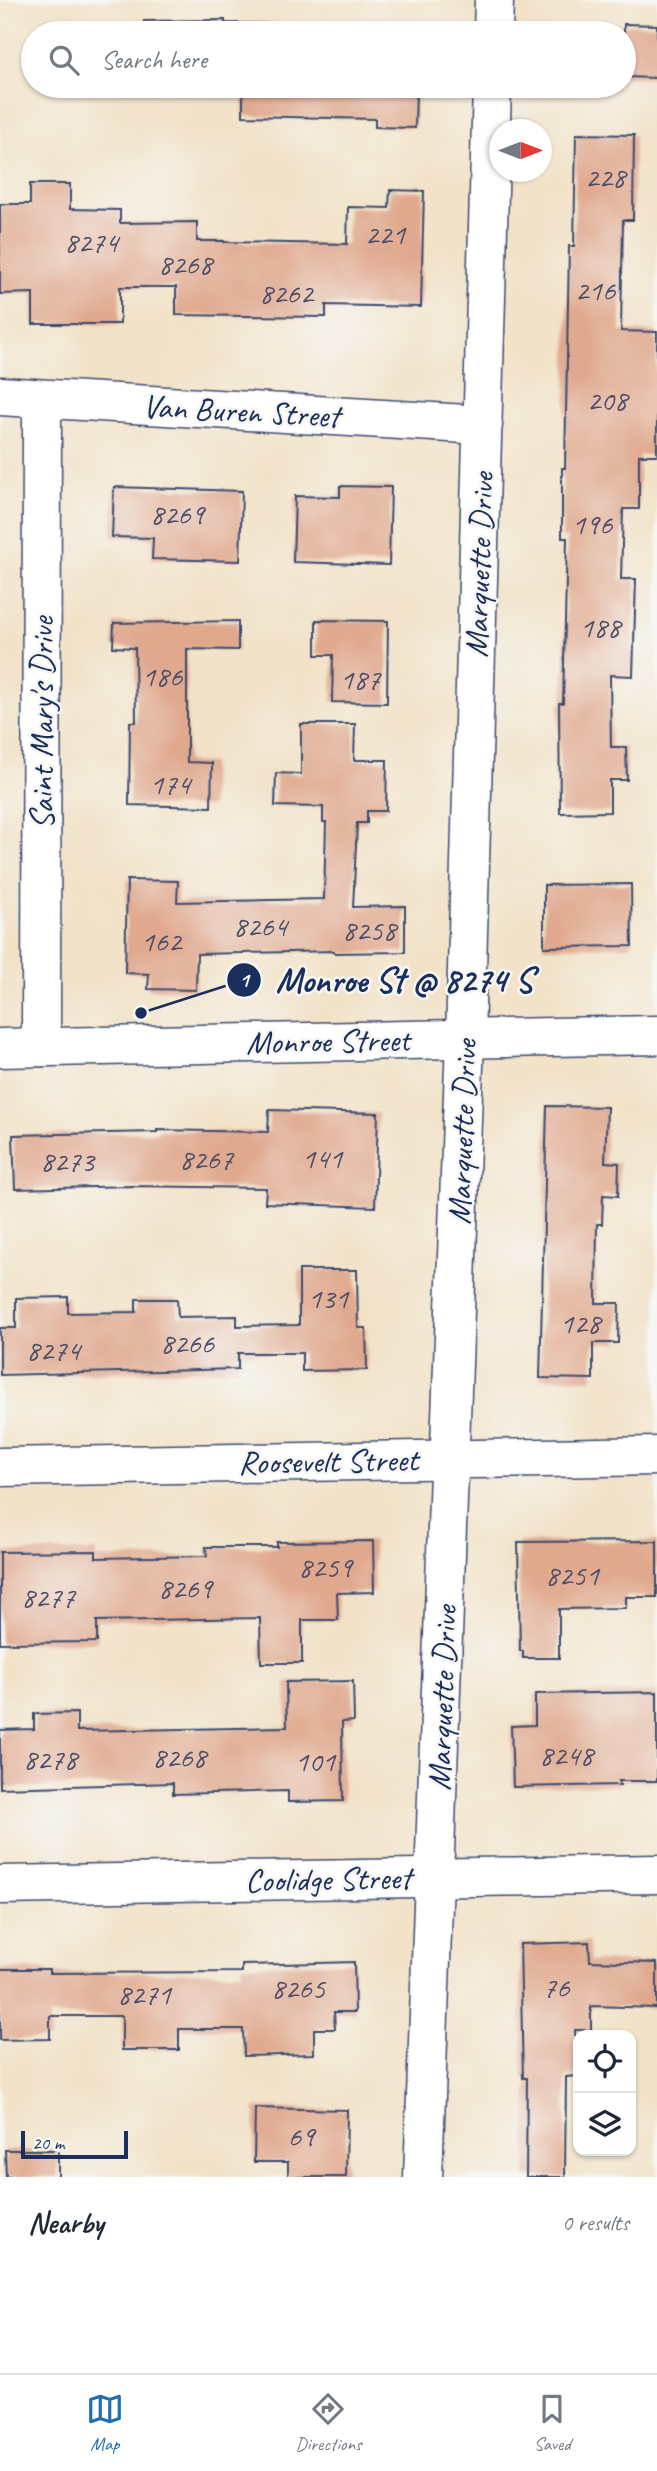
<!DOCTYPE html>
<html lang="en">
<head>
<meta charset="utf-8">
<style>
	body { margin:0; font-family:Caveat,sans-serif; background:#f2f2f3; color:#1f2937 }
	.controls { position:absolute; right:21px; bottom:21px; display:grid; overflow:hidden; border-radius:14px; box-shadow:0 2px 5px #0004 }
	.controls button { width:63px; height:63px; display:grid; place-items:center; padding:0; border:0; border-bottom:2px solid #e0e1e3; background:#fff; color:#1f2937; font:35px sans-serif }
	.compass { position:absolute; left:489px; top:119px; width:63px; height:63px; border-radius:50%; background:#fff; box-shadow:0 2px 5px #0004; rotate:90deg }
	.scale { position:absolute; left:21px; bottom:18px; width:107px; box-sizing:border-box; padding-left:7px; border:4px solid #1b2f5e; border-top:0; font-size:19px; line-height:24px; white-space:nowrap; color:#1b2f5e; -webkit-text-stroke:5px #f6f6f2; paint-order:stroke }
	.list { margin:0; padding:0; list-style:none }
	h2 { display:flex; justify-content:space-between; align-items:center; height:91px; margin:0; padding:0 28px; font-size:30px }
	h2 small { font-size:23px; font-weight:400; color:#747a83 }
	.icon { flex:none; width:38px; height:38px; fill:none; stroke:currentColor; stroke-width:2; stroke-linecap:round; stroke-linejoin:round }
	.map { position:relative; flex:none; width:657px; height:2177px; overflow:hidden }
	.search { position:absolute; background:#fff; box-shadow:0 2px 5px #0004; left:21px; right:21px; top:21px; height:77px; display:flex; align-items:center; gap:18px; box-sizing:border-box; padding:0 24px; border-radius:38px; color:#747a83; font-size:26px }
	.sheet { height:196px; background:#fff }
	nav { display:flex; justify-content:space-around; align-items:center; box-sizing:border-box; height:98px; border-top:2px solid #e0e1e3; background:#fff; font-size:19px; color:#747a83 }
	nav a { display:grid; justify-items:center; gap:4px }
	nav .on { color:#1f6fb2 }
	.map>svg:first-child { display:block }
	.building { fill:#e0a98e }
	.lines { fill:none; stroke-linecap:round; stroke-linejoin:round }
	.minor-casing { stroke:#3b4a6e; stroke-width:41 }
	.minor { stroke:#fff; stroke-width:38 }
	.labels { text-anchor:middle; dominant-baseline:central; stroke-width:5; stroke-linejoin:round; paint-order:stroke }
	.number-label { font-size:30px; fill:#4c4e6a }
	.street-label { font-size:33px; fill:#1b2f5e; stroke:#f6f6f2 }
	.leader { fill:none; stroke:#1b2f5e; stroke-width:2.5 }
	.callout-dot { fill:#1b2f5e; stroke:#f6f6f2; stroke-width:2.5 }
	.mark-label { font-size:21px; text-anchor:middle; font-weight:bold; fill:#fff }
	.callout-label { font-size:35px; text-anchor:middle; font-weight:bold; fill:#1b2f5e; stroke:#f6f6f2; stroke-width:5; stroke-linejoin:round; paint-order:stroke }
</style>
</head>
<body>
<div class="map">
<svg width="657" height="2177" viewBox="0 0 657 2177">
	<rect width="100%" height="100%" fill="#f6f6f2"/>
	<filter id="ink" filterUnits="userSpaceOnUse"><feTurbulence type="fractalNoise" baseFrequency=".0143" numOctaves="2"/><feDisplacementMap in="SourceGraphic" scale="14" xChannelSelector="R" yChannelSelector="G"/><feConvolveMatrix kernelMatrix="1 2 1 2 8 2 1 2 1" color-interpolation-filters="sRGB"/></filter>
	<filter id="wash" filterUnits="userSpaceOnUse"><feTurbulence type="fractalNoise" baseFrequency=".00686" numOctaves="4" result="noise"/><feDisplacementMap in="SourceGraphic" scale="28" xChannelSelector="R" yChannelSelector="G"/><feGaussianBlur stdDeviation="1.57" result="paint"/><feColorMatrix in="noise" values="0 0 0 0 0 0 0 0 0 0 0 0 0 0 0 0 0 1.4 0 .05"/><feComposite in="paint" operator="in"/></filter>
	<g filter="url(#wash)">
		<rect width="100%" height="100%" fill="#f2e2c8"/>
		<g id="blocks">
			<g class="building">
				<path d="M225,20V23L295,24L294,33H304H144V21Z"/>
				<path d="M624,24L657,25V78L624,77Z"/>
				<path d="M145,86H325V88L416,90L415,128L375,127V119L243,116V87L145,89Z"/>
				<path d="M576,134L634,135L633,220H623L621,331L657,332V455H639V509H623L621,579H636L633,676L610,675L611,747H626L627,780H610V812L560,813L559,703H563L567,538H562V468H565L569,246H574Z"/>
				<path d="M30,184H70V209L120,210V223L197,222V241H224V242L347,244L348,207L389,208L390,190L424,191L421,307L326,305V317L176,315V287H120V324H33V293L0,294V204H30Z"/>
				<path d="M340,486L391,487L389,565L293,562L295,496L340,497Z"/>
				<path d="M114,487L242,491L240,561L152,559L153,538L112,537Z"/>
				<path d="M316,620L388,621L387,703L332,702L333,655H316Z"/>
				<path d="M238,621V650L187,649V762L212,763L211,807L129,805L130,722H136L135,648L113,647L114,623Z"/>
				<path d="M301,724H355L354,760H387L386,811H367V823H357L353,907L405,906V952L334,953V951L197,954L196,990L148,989L149,974L125,973L127,880L178,881L177,902L324,899L326,822H323V807L275,806L276,773L301,774Z"/>
				<path d="M631,884L632,946L544,947V885Z"/>
				<path d="M547,1106L607,1107L605,1162L619,1163L618,1196L603,1195L602,1224H597L596,1303H619L618,1343H593V1379L540,1378Z"/>
				<path d="M269,1110L378,1113L375,1207L265,1203L266,1188L132,1186L15,1189L13,1135L157,1132V1130L268,1132Z"/>
				<path d="M299,1270H357L358,1328H366L367,1370L302,1371V1353H238V1369L0,1375V1328H16V1298L68,1297V1313L136,1312V1299H177L178,1317L237,1316V1326L299,1325Z"/>
				<path d="M373,1541L374,1592L337,1593L338,1620H302V1663H261L260,1618L97,1621V1642L0,1643V1552L96,1551V1558L207,1556L206,1547H277V1542Z"/>
				<path d="M657,1541V1597H626V1608L559,1609V1658H523V1651H520L518,1542Z"/>
				<path d="M353,1681L354,1721L342,1722L343,1801L288,1802V1791L173,1794V1783L0,1788V1730L34,1729V1714L77,1713V1731L287,1727L286,1682Z"/>
				<path d="M657,1692V1781H619L620,1785L513,1787L511,1726L535,1725V1694Z"/>
				<path d="M589,1942L590,1961L657,1963V2008L591,2006V2030H575L576,2076L566,2077L565,2177H526L527,2078H523L520,1944Z"/>
				<path d="M354,1962L355,2012H334L335,2029H314V2054L244,2056L243,2029H179V2050H122V2016H50V2039L0,2040V1969H49V1973L242,1972V1965Z"/>
				<path d="M255,2108L347,2110L346,2177H288V2162H254Z"/>
				<path d="M5,2150H58V2177H6Z"/>
			</g>
		</g>
	</g>
	<g filter="url(#ink)">
		<use href="#blocks" fill-opacity="0" stroke="#3b4a6e" stroke-width="2"/>
		<g class="lines">
			<defs>
				<g id="minor">
					<path d="M493,33L494,0"/>
					<path d="M0,396L483,425"/>
					<path d="M41,1047L42,399"/>
					<path d="M0,1048L657,1035"/>
					<path d="M0,1467L657,1456"/>
					<path d="M0,1885L657,1874"/>
					<path d="M423,2177L465,1039L492,86"/>
				</g>
			</defs>
			<use href="#minor" class="minor-casing"/>
			<use href="#minor" class="minor"/>
		</g>
	</g>
	<g class="labels">
		<g class="number-label">
			<text x="605" y="177">228</text>
			<text x="385" y="234">221</text>
			<text x="91" y="242">8274</text>
			<text x="185" y="264">8268</text>
			<text x="595" y="290">216</text>
			<text x="286" y="293">8262</text>
			<text x="607" y="400">208</text>
			<text x="177" y="514">8269</text>
			<text x="592" y="524">196</text>
			<text x="600" y="627">188</text>
			<text x="162" y="676">186</text>
			<text x="360" y="679">187</text>
			<text x="170" y="784">174</text>
			<text x="260" y="926">8264</text>
			<text x="369" y="930">8258</text>
			<text x="161" y="941">162</text>
			<text x="322" y="1158">141</text>
			<text x="206" y="1159">8267</text>
			<text x="67" y="1161">8273</text>
			<text x="328" y="1298">131</text>
			<text x="580" y="1323">128</text>
			<text x="187" y="1343">8266</text>
			<text x="53" y="1350">8274</text>
			<text x="325" y="1567">8259</text>
			<text x="572" y="1575">8251</text>
			<text x="185" y="1588">8269</text>
			<text x="48" y="1597">8277</text>
			<text x="566" y="1755">8248</text>
			<text x="179" y="1757">8268</text>
			<text x="50" y="1759">8278</text>
			<text x="315" y="1761">101</text>
			<text x="556" y="1987">76</text>
			<text x="298" y="1988">8265</text>
			<text x="144" y="1994">8271</text>
			<text x="301" y="2136">69</text>
		</g>
		<g class="street-label">
			<text transform="translate(241 411) rotate(3)">Van Buren Street</text>
			<text transform="translate(479 565) rotate(-88)">Marquette Drive</text>
			<text transform="translate(42 723) rotate(-90)">Saint Mary's Drive</text>
			<text transform="translate(328 1041) rotate(-1)">Monroe Street</text>
			<text transform="translate(462 1132) rotate(-88)">Marquette Drive</text>
			<text transform="translate(328 1461) rotate(-1)">Roosevelt Street</text>
			<text transform="translate(442 1698) rotate(-88)">Marquette Drive</text>
			<text transform="translate(328 1879) rotate(-1)">Coolidge Street</text>
		</g>
	</g>
	<path class="leader" d="M141 1013L244 980"/>
	<g class="callout-dot">
		<circle cx="141" cy="1013" r="7"/>
		<circle cx="244" cy="980" r="18"/>
	</g>
	<g class="mark-label">
		<text x="244" y="987">1</text>
	</g>
	<g class="callout-label">
		<text x="404" y="992">Monroe St @ 8274 S</text>
	</g>
</svg>
<div class="controls">
<button><svg class="icon" aria-label="locate" viewBox="0 0 24 24"><circle cx="12" cy="12" r="6"/><path d="M12 2v4M12 18v4M2 12h4M18 12h4"/></svg></button>
<button><svg class="icon" aria-label="layers" viewBox="0 0 24 24"><path d="M12 4l9 5-9 5-9-5zM3 14l9 5 9-5"/></svg></button>
</div>
<svg class="compass" viewBox="-18 -18 36 36"><path d="M0-13l5 13h-10z" fill="#e53935"/><path d="M0 13l5-13h-10z" fill="#747a83"/></svg>
<div class="scale">20 m</div>
<div class="search"><svg class="icon" aria-label="search" viewBox="0 0 24 24"><circle cx="10" cy="10" r="6"/><path d="M15 15l6 6"/></svg>Search here</div>
</div>
<section class="sheet">
<h2>Nearby<small>0 results</small></h2>
<ul class="list">
</ul>
</section>
<nav>
<a class="on"><svg class="icon" aria-label="map" viewBox="0 0 24 24"><path d="M3 6l6-2 6 2 6-2v14l-6 2-6-2-6 2zM9 4v14M15 6v14"/></svg>Map</a>
<a><svg class="icon" aria-label="directions" viewBox="0 0 24 24"><path d="M12 3l9 9-9 9-9-9zM9 14v-3h6M13 9l2 2-2 2"/></svg>Directions</a>
<a><svg class="icon" aria-label="saved" viewBox="0 0 24 24"><path d="M7 4h10v16l-5-4-5 4z"/></svg>Saved</a>
</nav>
</body>
</html>
